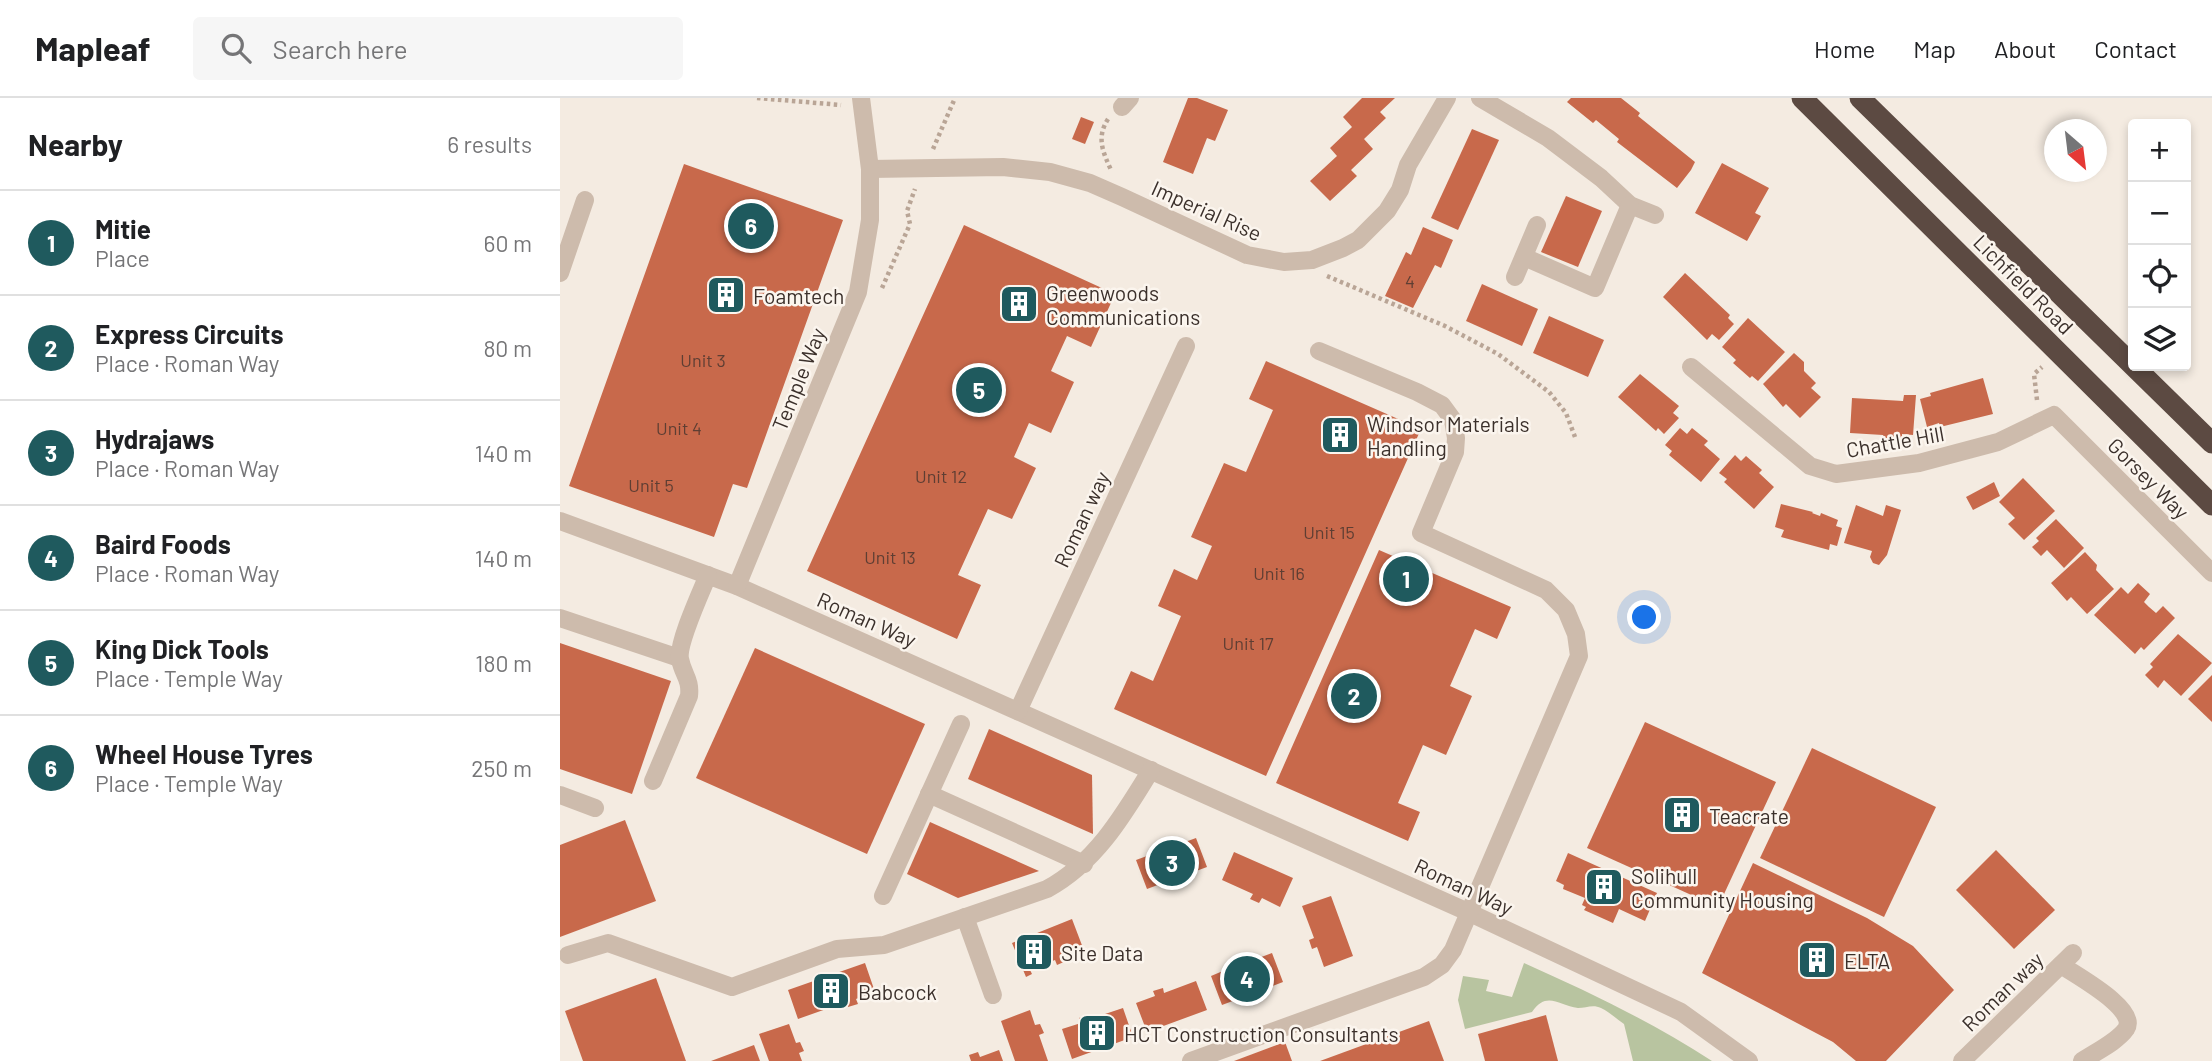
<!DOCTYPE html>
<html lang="en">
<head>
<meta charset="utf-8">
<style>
	body { margin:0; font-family:Barlow,sans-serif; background:#f6f6f6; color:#202124 }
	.controls { position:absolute; right:21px; top:21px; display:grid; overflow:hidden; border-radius:7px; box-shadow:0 4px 10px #0003 }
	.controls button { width:63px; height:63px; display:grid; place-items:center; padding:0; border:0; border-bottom:2px solid #e0e0e0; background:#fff; color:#202124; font:35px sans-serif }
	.compass { position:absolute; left:1484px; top:21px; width:63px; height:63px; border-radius:50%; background:#fff; box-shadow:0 4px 10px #0003; rotate:152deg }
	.you { position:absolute; left:1085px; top:520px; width:24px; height:24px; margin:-18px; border:5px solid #fff; border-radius:50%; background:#1a73e8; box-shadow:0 0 0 10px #1a73e833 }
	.badge { display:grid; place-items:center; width:46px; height:46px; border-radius:50%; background:#1f5a5e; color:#fff; font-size:23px; font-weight:700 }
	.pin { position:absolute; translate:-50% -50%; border:4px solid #fff; box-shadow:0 2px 7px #0006 }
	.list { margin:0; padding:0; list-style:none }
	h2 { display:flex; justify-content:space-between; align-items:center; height:91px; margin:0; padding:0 28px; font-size:30px }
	h2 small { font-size:23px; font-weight:400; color:#757577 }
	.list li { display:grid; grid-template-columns:46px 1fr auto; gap:21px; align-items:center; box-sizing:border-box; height:105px; padding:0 28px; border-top:2px solid #e0e0e0 }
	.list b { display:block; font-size:26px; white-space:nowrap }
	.list p { margin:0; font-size:23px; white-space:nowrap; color:#757577 }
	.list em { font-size:23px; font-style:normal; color:#757577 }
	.icon { flex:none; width:38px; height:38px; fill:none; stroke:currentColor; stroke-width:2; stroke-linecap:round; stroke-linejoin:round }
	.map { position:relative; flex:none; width:1652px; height:963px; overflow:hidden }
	header { display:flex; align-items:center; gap:42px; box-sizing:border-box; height:98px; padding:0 35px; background:#fff; border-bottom:2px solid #e0e0e0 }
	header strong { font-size:33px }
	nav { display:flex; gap:38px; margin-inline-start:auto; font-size:24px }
	.search { width:490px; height:63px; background:#f6f6f6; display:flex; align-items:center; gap:18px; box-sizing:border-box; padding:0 24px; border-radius:7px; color:#757577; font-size:26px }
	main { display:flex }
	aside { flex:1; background:#fff }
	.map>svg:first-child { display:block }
	.green { fill:#b8c4a0 }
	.building { fill:#c8694b }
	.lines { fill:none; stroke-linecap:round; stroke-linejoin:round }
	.path { stroke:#b9a596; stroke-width:4.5; stroke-dasharray:3.5 3.5; stroke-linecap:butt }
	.minor { stroke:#cdbbac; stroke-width:18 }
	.highway { stroke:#5c4a42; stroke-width:21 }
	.labels { text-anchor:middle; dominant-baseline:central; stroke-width:5; stroke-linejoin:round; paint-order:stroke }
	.number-label { font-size:18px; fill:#5e3e33 }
	.street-label { font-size:21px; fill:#3b302b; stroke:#fbf5ee }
	.poi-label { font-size:21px; fill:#3b302b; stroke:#fbf5ee; text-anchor:start }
</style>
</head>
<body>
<header>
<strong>Mapleaf</strong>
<div class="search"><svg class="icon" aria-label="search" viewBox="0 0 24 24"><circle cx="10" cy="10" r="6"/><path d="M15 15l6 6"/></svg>Search here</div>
<nav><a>Home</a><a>Map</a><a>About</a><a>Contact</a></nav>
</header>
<main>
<aside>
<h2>Nearby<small>6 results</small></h2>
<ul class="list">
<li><span class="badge">1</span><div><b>Mitie</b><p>Place</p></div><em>60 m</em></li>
<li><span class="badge">2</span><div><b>Express Circuits</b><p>Place · Roman Way</p></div><em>80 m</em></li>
<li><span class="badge">3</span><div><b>Hydrajaws</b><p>Place · Roman Way</p></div><em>140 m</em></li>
<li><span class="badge">4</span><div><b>Baird Foods</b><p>Place · Roman Way</p></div><em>140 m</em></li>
<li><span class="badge">5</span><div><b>King Dick Tools</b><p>Place · Temple Way</p></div><em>180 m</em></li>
<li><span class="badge">6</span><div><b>Wheel House Tyres</b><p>Place · Temple Way</p></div><em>250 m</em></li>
</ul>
</aside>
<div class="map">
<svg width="1652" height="963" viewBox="0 0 1652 963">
	<rect width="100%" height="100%" fill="#f4ebe1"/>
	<path class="green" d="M964,865C1029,894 1092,924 1152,963H1073L1064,926C1057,921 1049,914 1041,910C1033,906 1026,910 1018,910C999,908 987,892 972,914L905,931L898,902L903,878L929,882L926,893L952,899Z"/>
	<g class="building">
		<path d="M628,0H637L668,12L655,43L647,40L633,76L603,64Z"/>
		<path d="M802,0H835L820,14L826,20L804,41L813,51L791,72L797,78L770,103L750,83L777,58L770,50L792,29L783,19Z"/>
		<path d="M1011,0H1061L1080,15L1078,18L1135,64L1131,72L1117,90L1057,44L1059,41L1036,22L1033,25L1007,4Z"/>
		<path d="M521,19L534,24L525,46L512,41Z"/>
		<path d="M912,31L939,42L898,132L871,120Z"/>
		<path d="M1162,65L1209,90L1195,115L1201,118L1187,143L1135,115Z"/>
		<path d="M124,66L283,122L187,390L173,386L154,439L9,388Z"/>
		<path d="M1006,98L1042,113L1018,169L981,154Z"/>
		<path d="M404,127L555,196L531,249L507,238L491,273L514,284L491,335L469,325L454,359L476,370L452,421L428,411L398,477L421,487L397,541L247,473Z"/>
		<path d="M863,129L893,142L881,170L875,167L853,210L825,198L846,154L851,157Z"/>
		<path d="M1125,175L1170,217L1168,220L1174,226L1159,242L1152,236L1147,242L1103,199Z"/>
		<path d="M922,186L978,211L962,248L906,223Z"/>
		<path d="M989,218L1044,242L1028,279L973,255Z"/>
		<path d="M1188,220L1225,254L1198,283L1192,278L1190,280L1173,265L1176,262L1162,249Z"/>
		<path d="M1234,255L1244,264V273L1256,285L1251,290L1261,299L1240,320L1226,306L1223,309L1203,286Z"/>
		<path d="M706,263L861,331L706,678L554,611L571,573L593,583L621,518L598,508L614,471L637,482L652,448L631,439L664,365L686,374L713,312L689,301Z"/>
		<path d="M1080,276L1119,308L1113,315L1119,320L1104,336L1098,330L1096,333L1058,299Z"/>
		<path d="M1423,280L1433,316L1380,329L1379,325L1367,329L1360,301L1371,298L1370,295Z"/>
		<path d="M1344,297H1356L1353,337L1342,336V341L1323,340V337L1290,335L1292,300L1343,303Z"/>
		<path d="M1120,330L1127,336L1132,330L1148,343L1144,347L1160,361L1141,384L1109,357L1112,353L1105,347Z"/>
		<path d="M1175,357L1181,363L1186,358L1202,372L1199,375L1214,389L1194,411L1164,384L1167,381L1159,375Z"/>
		<path d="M1463,380L1495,413L1464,442L1448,426L1455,420L1439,404Z"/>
		<path d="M1434,384L1440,398L1413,412L1406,399Z"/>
		<path d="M1221,406L1253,414L1252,415L1260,418L1261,415L1278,422L1276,428L1282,430L1277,448L1270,446L1269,452L1221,439L1224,432L1215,429Z"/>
		<path d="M1296,407L1323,418L1326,407L1341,412L1327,457L1319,467L1313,465L1310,459L1312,453L1284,445Z"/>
		<path d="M1496,421L1524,450L1504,470L1487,452L1481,458L1472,449L1479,443L1476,440Z"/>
		<path d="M819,452L951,509L937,541L915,531L890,588L912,598L886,657L863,647L838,705L860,714L848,743L716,685Z"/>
		<path d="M1525,454L1537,467L1536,472L1554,491L1527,516L1511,499L1507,503L1491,485Z"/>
		<path d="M1578,485L1590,496L1584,504L1589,509L1596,515L1603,508L1615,520L1584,552L1581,549L1575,556L1534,517L1561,489L1568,496Z"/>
		<path d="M1618,536L1652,565L1621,598L1604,582L1598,590L1585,577L1593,569L1590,566Z"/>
		<path d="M0,545L111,583L72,696L0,671Z"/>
		<path d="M195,550L365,626L307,756L136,680Z"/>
		<path d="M1652,577V624L1628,601Z"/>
		<path d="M1085,624L1216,684L1158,809L1027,750Z"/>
		<path d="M429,631L532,677L533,736L408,681Z"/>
		<path d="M1252,650L1376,709L1324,819L1200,760Z"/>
		<path d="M65,722L96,803L0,839V747Z"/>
		<path d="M370,724L479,773L398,800L347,776Z"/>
		<path d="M636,740L647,769L628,776L630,781L621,784L619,779L587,791L576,762Z"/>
		<path d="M1436,752L1495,812L1454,851L1396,792Z"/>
		<path d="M674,754L733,780L720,809L702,800L699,805L690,801L693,796L662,782Z"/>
		<path d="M1008,755L1097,795L1085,823L1059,811L1053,825L1024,812L1026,809L1022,807L1025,800L1003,791L1004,787L996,783Z"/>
		<path d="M1193,765L1307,820L1353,848L1394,892L1326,963H1296L1273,944L1142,875Z"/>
		<path d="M771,798L793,858L764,869L757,849L752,851L749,842L754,840L742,808Z"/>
		<path d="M512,821L523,850L504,858L506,863L497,867L495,862L470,872L472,876L466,879L452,845Z"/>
		<path d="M712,855L723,884L662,907L651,878L670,870L669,865L678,862L680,867Z"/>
		<path d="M305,865L315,894L296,901L298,906L288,909L286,904L238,921L228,892Z"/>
		<path d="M96,880L126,963H23L5,913Z"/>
		<path d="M636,883L647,912L587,934L576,905L595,898L593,893L603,890L604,895Z"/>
		<path d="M563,910L573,939L512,961L502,931L521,925L519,920L529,916L530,921Z"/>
		<path d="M470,912L475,927L480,926L484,935L479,937L488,963H455L441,923Z"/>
		<path d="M986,917L998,963H925L918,936Z"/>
		<path d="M869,923L884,963H760Z"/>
		<path d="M229,926L236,945L240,944L244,953L239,955L242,963H209L199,936Z"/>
		<path d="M725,944L732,963H674Z"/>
		<path d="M194,947L200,963H151Z"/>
		<path d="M439,952L443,963H411L409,957L418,954L420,959Z"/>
	</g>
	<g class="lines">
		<g class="path">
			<path d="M197,0L281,7"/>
			<path d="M548,21C536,40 543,54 551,72"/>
			<path d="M373,51L395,0"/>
			<path d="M767,178L885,228L938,256L989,294L1006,315L1015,339"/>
			<path d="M322,190L350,126L347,113L355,91"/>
			<path d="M1477,302L1474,276L1482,269"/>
		</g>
		<g class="minor">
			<path d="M920,0L988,40L1041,80L1070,107L1095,117"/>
			<path d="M562,9L570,0"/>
			<path d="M310,71L443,69L490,74L530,85L562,99L687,157L724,164L752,162L783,150L798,142L827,113L840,92L848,67L887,0"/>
			<path d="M964,159L1035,190L1070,107"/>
			<path d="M0,175L25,102"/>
			<path d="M955,179L977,127"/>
			<path d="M1131,269L1250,368L1276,376L1359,365L1438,344L1494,317L1652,475"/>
			<path d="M0,423L177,488L908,814L1121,914L1189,963"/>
			<path d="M177,488L298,194L310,122V71L301,0"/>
			<path d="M0,520L119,560"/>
			<path d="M458,613L626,248"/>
			<path d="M93,683L129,598C131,581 123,577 120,561C117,546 141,494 148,477"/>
			<path d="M369,696L524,766"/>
			<path d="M0,697L35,710"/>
			<path d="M323,798L401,626"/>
			<path d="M405,819L433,897"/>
			<path d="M8,857L48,845L172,889L277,851L324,847L487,791C535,765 563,718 591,672"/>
			<path d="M1501,867C1515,877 1579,911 1566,931C1557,944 1535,954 1522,963"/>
			<path d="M631,963L864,879L882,867L893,852L1019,558L1016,536L1006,512L986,492L861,435L895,354L896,340L893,322L882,307L857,294L759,253"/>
			<path d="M1402,963L1513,855"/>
		</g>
		<g class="highway">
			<path d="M1242,0L1652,407"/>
			<path d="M1300,0L1652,345"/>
		</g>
	</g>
	<defs>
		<symbol id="building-square" viewBox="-11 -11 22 22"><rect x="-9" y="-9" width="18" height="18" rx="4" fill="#1f5a5e" stroke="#fbf5ee"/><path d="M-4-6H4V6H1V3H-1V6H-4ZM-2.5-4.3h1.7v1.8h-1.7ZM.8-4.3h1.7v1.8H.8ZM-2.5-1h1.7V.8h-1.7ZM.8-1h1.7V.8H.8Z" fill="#fff"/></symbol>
	</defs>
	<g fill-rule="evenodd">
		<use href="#building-square" x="144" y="175" width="44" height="44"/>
		<use href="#building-square" x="437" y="184" width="44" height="44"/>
		<use href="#building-square" x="758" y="315" width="44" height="44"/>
		<use href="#building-square" x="1100" y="695" width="44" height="44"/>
		<use href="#building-square" x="1022" y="767" width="44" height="44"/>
		<use href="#building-square" x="452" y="832" width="44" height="44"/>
		<use href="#building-square" x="1235" y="840" width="44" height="44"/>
		<use href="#building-square" x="249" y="871" width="44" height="44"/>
		<use href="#building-square" x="515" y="913" width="44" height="44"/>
	</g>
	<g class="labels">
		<g class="number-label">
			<text x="850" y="183">4</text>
			<text x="143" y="262">Unit 3</text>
			<text x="119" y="330">Unit 4</text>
			<text x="381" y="378">Unit 12</text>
			<text x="91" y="387">Unit 5</text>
			<text x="769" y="434">Unit 15</text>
			<text x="330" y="459">Unit 13</text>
			<text x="719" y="475">Unit 16</text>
			<text x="688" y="545">Unit 17</text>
		</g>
		<g class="street-label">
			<text transform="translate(647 112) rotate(24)">Imperial Rise</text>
			<text transform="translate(1464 186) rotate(45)">Lichfield Road</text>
			<text transform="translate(238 281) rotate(-68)">Temple Way</text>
			<text transform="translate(1335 343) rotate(-10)">Chattle Hill</text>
			<text transform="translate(1589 380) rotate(45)">Gorsey Way</text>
			<text transform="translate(521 421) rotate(-65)">Roman way</text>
			<text transform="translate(307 521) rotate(24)">Roman Way</text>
			<text transform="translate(904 788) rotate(25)">Roman Way</text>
			<text transform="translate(1442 893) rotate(-44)">Roman way</text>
		</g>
		<g class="poi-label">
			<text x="486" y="194">Greenwoods<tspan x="486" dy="24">Communications</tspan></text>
			<text x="193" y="197">Foamtech</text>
			<text x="807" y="325">Windsor Materials<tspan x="807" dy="24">Handling</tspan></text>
			<text x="1149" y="717">Teacrate</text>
			<text x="1071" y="777">Solihull<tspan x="1071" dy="24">Community Housing</tspan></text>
			<text x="501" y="854">Site Data</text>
			<text x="1284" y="862">ELTA</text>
			<text x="298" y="893">Babcock</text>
			<text x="564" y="935">HCT Construction Consultants</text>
		</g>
	</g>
</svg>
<div class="controls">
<button>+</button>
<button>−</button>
<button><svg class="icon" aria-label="locate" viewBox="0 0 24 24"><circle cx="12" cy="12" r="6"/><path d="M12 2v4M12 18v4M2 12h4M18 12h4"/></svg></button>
<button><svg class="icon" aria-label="layers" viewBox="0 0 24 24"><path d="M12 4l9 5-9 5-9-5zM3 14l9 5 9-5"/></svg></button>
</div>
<svg class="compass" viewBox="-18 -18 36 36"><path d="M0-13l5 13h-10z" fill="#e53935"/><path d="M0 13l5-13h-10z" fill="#757577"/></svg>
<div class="you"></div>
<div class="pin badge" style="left:846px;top:481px">1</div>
<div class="pin badge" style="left:794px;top:598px">2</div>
<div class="pin badge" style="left:612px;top:765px">3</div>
<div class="pin badge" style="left:687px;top:881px">4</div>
<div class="pin badge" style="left:419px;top:292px">5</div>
<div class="pin badge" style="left:191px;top:128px">6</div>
</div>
</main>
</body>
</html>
